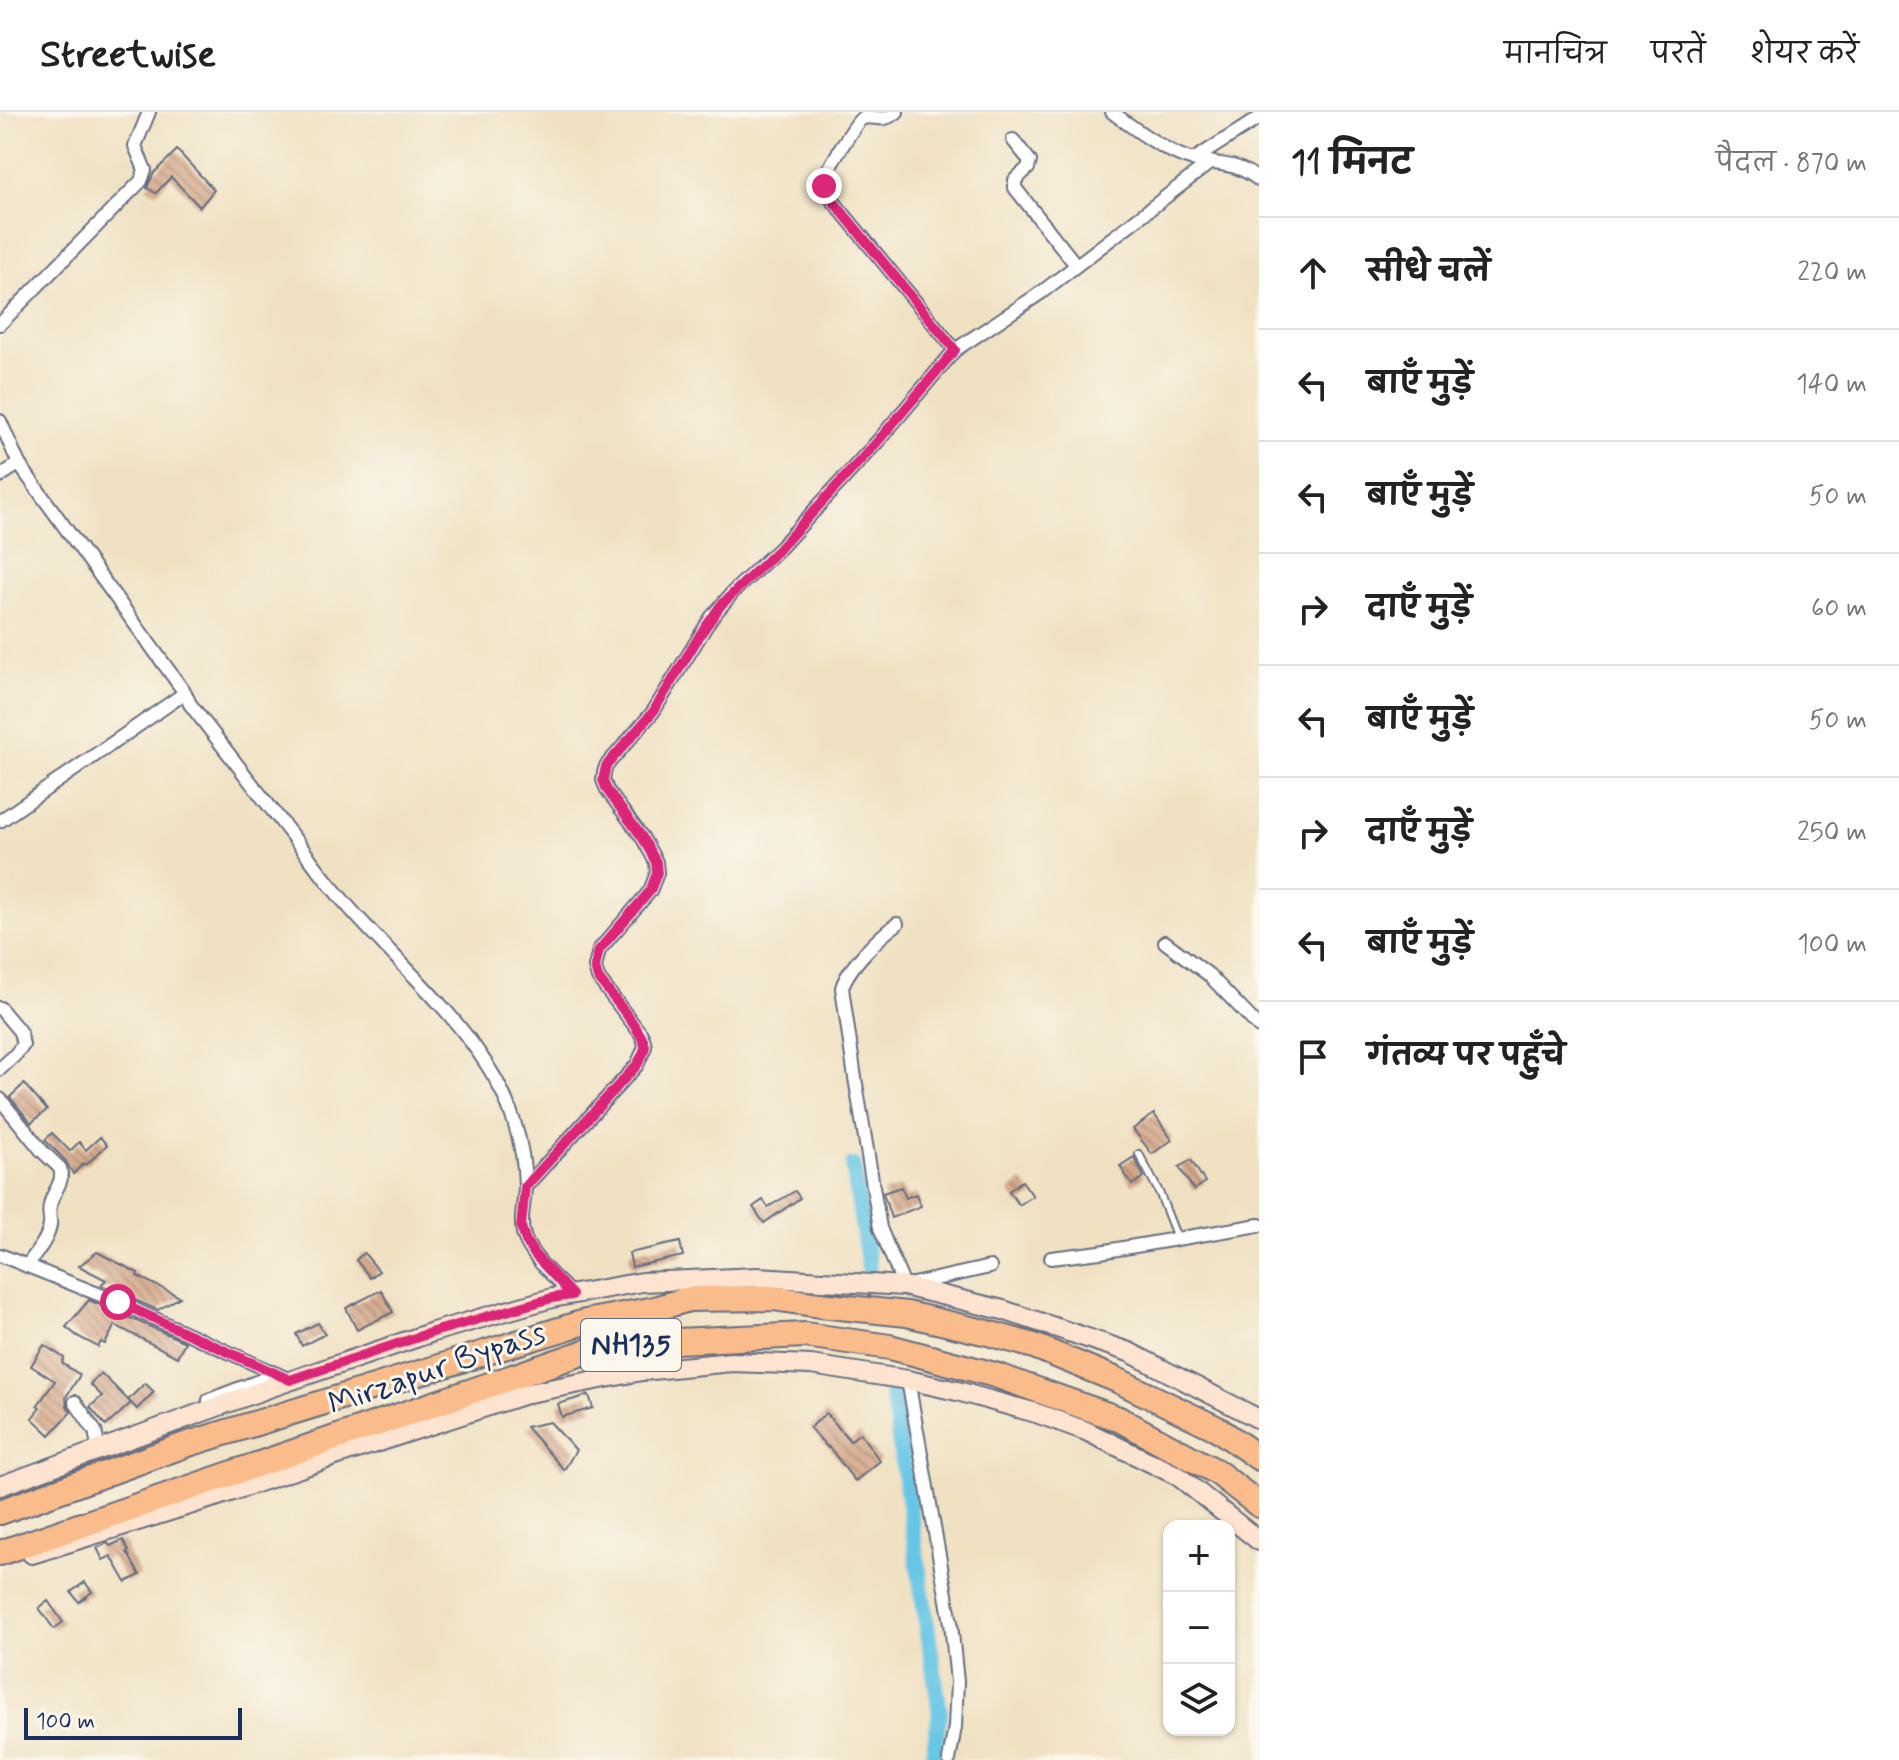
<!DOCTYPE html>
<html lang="hi">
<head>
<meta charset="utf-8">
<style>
	body { margin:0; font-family:Mynerve,"Playpen Sans Deva",sans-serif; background:#f2f2f2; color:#222 }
	.controls { position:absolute; right:24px; bottom:24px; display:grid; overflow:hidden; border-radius:16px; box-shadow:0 2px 6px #0004 }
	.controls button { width:72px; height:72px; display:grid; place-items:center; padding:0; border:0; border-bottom:2px solid #e0e0e0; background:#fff; color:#222; font:40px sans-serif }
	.scale { position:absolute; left:24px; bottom:20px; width:218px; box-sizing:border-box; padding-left:8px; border:4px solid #1b2f5e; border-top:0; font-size:22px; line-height:28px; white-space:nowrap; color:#1b2f5e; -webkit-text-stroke:6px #fbf7ec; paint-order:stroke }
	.stop { position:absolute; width:24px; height:24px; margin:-18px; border:6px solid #db2777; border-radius:50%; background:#fff }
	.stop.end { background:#db2777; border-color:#fff; box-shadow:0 2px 8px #0008 }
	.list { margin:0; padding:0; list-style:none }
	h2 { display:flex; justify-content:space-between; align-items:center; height:104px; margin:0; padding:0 32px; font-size:34px }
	h2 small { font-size:26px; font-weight:400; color:#767676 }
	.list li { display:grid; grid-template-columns:52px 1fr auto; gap:24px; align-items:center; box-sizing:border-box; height:112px; padding:0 32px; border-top:2px solid #e0e0e0 }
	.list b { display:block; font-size:30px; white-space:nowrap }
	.list em { font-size:26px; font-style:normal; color:#767676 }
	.icon { flex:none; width:44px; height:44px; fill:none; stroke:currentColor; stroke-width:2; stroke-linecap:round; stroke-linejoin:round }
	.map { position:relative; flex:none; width:1259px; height:1648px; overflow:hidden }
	header { display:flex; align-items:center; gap:48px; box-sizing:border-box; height:112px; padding:0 40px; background:#fff; border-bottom:2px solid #e0e0e0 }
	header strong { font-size:38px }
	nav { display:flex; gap:44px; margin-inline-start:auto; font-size:28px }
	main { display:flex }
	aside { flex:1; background:#fff }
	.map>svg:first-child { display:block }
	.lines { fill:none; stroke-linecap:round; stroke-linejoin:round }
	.canal { stroke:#67c6e5; stroke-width:16 }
	.building { fill:url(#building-back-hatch) }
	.lane-casing { stroke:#666d81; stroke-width:10 }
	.street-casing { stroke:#666d81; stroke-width:16 }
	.secondary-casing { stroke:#666d81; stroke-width:22 }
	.highway-casing { stroke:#666d81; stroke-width:28 }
	.lane { stroke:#fff; stroke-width:6 }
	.street { stroke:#fff; stroke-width:12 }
	.secondary { stroke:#fde4d1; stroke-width:18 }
	.highway { stroke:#fabc8b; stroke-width:24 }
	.route { stroke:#db2777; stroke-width:10 }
	.labels { text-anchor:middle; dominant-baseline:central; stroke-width:6; stroke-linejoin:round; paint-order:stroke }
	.shield { fill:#fbf7ec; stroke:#5e6b89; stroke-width:2 }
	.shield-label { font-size:30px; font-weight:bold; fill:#1b2f5e }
	.street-label { font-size:32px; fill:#1b2f5e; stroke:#fbf7ec }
</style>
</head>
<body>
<header>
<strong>Streetwise</strong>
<nav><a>मानचित्र</a><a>परतें</a><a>शेयर करें</a></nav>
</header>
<main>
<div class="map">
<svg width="1259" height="1648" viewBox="0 0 1259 1648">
	<defs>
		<pattern id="building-back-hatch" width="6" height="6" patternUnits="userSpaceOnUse" patternTransform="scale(2)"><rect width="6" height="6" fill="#d5a88a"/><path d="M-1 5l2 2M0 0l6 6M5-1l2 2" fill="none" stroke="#ac8974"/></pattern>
	</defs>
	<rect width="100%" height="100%" fill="#fbf7ec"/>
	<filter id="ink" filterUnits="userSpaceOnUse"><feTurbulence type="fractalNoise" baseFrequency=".0125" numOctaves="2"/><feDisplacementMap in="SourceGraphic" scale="16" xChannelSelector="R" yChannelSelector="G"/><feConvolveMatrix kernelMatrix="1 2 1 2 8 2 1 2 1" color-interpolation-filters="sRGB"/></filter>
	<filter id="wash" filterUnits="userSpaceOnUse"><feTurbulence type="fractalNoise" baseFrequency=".006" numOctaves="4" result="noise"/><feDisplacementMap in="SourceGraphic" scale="32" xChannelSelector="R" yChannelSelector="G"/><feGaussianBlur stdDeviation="1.8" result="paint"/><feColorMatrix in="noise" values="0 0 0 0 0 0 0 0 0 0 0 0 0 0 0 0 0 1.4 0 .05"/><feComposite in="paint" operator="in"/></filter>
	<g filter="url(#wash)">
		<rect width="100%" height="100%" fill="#f0e1c2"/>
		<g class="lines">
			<g class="canal">
				<path d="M853,1054L869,1156"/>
				<path d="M892,1279L940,1601L932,1648"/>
			</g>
		</g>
		<g id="blocks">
			<g class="building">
				<path d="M177,38L214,78L200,95L171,65L156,81L147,76L154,61Z"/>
				<path d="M24,972L47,998L31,1011L10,985Z"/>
				<path d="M1154,1002L1172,1028L1152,1042L1133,1017Z"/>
				<path d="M52,1021L70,1039L79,1030L86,1038L100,1025L107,1033L86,1053L84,1051L73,1062L66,1049L45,1028Z"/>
				<path d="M1134,1045L1144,1065L1132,1073L1120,1054Z"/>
				<path d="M1191,1048L1205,1070L1194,1078L1179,1055Z"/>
				<path d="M1022,1069L1033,1084L1019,1093L1009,1079Z"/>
				<path d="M901,1075L906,1086L916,1082L921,1094L891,1106L883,1081Z"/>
				<path d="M795,1079L800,1086L764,1111L753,1095L763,1088L768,1095Z"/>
				<path d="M680,1130L683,1144L632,1155L629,1141Z"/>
				<path d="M97,1140L138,1161L137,1164L180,1185L158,1198L101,1173L106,1168L79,1154Z"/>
				<path d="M364,1141L379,1159L370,1166L356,1148Z"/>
				<path d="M381,1178L393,1200L357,1218L346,1196Z"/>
				<path d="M89,1188L185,1230L177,1245L115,1213L105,1232L101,1230L98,1235L77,1224L66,1215Z"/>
				<path d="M318,1211L325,1222L302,1234L296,1222Z"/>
				<path d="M44,1233L64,1246L62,1251L80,1263L66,1285L67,1294L71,1300L50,1323L32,1306L40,1296L37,1294L55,1269L31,1254Z"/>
				<path d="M101,1261L131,1291L106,1314L90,1295L102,1284L90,1272Z"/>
				<path d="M145,1271L154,1280L137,1297L128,1288Z"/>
				<path d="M589,1283L593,1296L562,1305L558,1292Z"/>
				<path d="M826,1301L850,1329L860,1321L880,1349L855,1369L829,1335L828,1336L810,1316Z"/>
				<path d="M550,1310L576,1338L564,1358L526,1315Z"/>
				<path d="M123,1428L129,1439L127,1440L140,1463L126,1470L111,1444L103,1448L97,1436L108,1431L110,1434Z"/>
				<path d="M85,1470L92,1480L79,1490L71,1480Z"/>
				<path d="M48,1489L63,1510L54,1517L39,1496Z"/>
			</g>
		</g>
	</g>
	<g filter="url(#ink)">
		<use href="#blocks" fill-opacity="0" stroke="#666d81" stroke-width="2"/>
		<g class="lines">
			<defs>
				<path id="lane" d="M1139,1042L1159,1080L1177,1126"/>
				<g id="street">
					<path d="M897,0C880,13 874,1 861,7C856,10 827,58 825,66C823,73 826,78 829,84L955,238"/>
					<path d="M1112,0C1133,16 1168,42 1194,48C1221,54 1235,49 1259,68"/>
					<path d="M1013,28L1030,49L1028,56L1015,68V76L1076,153"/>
					<path d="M1193,48L1259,6"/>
					<path d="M0,212L141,69L145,58L135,34L149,0"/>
					<path d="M0,309L19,352L185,581L190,592C225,637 260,682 294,726C312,749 328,772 347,793C393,846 449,893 487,953C510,988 524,1031 525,1073C525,1091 518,1110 525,1127C534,1148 556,1166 572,1183"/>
					<path d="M0,364L19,352"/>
					<path d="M0,709L185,581"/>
					<path d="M897,812C880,824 847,856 842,876L855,966L880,1116L904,1174L990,1155"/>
					<path d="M1165,830L1209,863L1259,915"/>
					<path d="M0,896L20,920L23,933L16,942L0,957"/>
					<path d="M0,987L42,1039L60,1056C65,1071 52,1079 50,1094C48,1100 51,1107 50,1113C48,1128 35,1142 27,1154"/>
					<path d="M525,1075L637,953L645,935L644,929L641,922L598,866L595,855L599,838L650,779L657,761L656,750L642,725L607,678L603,668L604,661L606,654L653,600L711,506L733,480L780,436L878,329L955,238L1042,180L1211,50"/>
					<path d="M0,1143L118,1190L290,1268"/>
					<path d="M1051,1146L1100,1140L1259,1113"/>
					<path d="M908,1268L951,1511L957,1570L955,1615L949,1648"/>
					<path d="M209,1288L277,1262"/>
					<path d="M75,1290L95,1319L99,1338"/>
				</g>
				<g id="secondary">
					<path d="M0,1374L266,1277L433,1220L552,1186L642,1170L758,1165L904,1174L1003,1198L1129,1240L1259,1307"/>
					<path d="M32,1442L215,1385L335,1344L529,1281L642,1259L731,1250L811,1253L908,1268L957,1279L1036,1301L1086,1319L1178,1364L1259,1429"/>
				</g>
				<g id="highway">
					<path d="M0,1400L185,1333L585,1210L654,1197L689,1187L773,1186L820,1193L907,1202L988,1221L1034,1234L1117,1268L1218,1317L1259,1346"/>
					<path d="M0,1441L591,1238L676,1229L805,1223L890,1235L995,1263L1119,1307L1217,1360L1259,1393"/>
				</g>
			</defs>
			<use href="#lane" class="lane-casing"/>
			<use href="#street" class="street-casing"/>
			<use href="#secondary" class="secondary-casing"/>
			<use href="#highway" class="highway-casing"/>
			<use href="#lane" class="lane"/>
			<use href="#street" class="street"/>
			<use href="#secondary" class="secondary"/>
			<use href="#highway" class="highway"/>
		</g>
	</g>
	<g class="lines" filter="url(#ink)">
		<path class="route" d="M118,1190L290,1268L433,1220L552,1186L572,1183L535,1143L526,1129L521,1115L525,1075L637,953C640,947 644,941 645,935C645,922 607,878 598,866L595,855L599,838L650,779L657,761L656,750L642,725L607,678L603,668L606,654L653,600L700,523L721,493L780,436L878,329L955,238L829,84L824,74"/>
	</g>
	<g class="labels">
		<rect class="shield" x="581" y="1207" width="100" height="52" rx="6"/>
		<g class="shield-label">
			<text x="631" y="1233">NH135</text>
		</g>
		<g class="street-label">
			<text transform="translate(437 1257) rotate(-19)">Mirzapur Bypass</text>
		</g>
	</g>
</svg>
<div class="controls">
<button>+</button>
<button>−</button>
<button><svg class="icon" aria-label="layers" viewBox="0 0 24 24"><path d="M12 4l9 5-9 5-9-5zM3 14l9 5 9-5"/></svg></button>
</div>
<div class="scale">100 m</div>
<div class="stop" style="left:118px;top:1190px"></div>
<div class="stop end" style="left:824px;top:74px"></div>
</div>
<aside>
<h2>11 मिनट<small>पैदल · 870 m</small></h2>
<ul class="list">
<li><svg class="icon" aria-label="ahead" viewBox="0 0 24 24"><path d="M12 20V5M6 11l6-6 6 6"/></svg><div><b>सीधे चलें</b></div><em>220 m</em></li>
<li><svg class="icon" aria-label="left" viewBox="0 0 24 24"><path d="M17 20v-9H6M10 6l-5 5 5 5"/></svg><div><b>बाएँ मुड़ें</b></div><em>140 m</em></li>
<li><svg class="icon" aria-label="left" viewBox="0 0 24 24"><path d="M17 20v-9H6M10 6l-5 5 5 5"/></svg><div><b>बाएँ मुड़ें</b></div><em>50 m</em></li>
<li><svg class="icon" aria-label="right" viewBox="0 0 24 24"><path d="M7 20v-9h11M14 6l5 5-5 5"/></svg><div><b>दाएँ मुड़ें</b></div><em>60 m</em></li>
<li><svg class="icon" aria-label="left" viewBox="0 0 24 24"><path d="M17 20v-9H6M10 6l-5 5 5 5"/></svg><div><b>बाएँ मुड़ें</b></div><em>50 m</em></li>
<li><svg class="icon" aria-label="right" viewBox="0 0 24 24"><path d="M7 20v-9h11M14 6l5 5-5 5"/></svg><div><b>दाएँ मुड़ें</b></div><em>250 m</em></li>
<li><svg class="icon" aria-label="left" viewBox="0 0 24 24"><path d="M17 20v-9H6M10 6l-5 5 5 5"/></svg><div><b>बाएँ मुड़ें</b></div><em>100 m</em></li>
<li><svg class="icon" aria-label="arrive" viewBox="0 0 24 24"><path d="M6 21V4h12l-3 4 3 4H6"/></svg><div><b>गंतव्य पर पहुँचे</b></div></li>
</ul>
</aside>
</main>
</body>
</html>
